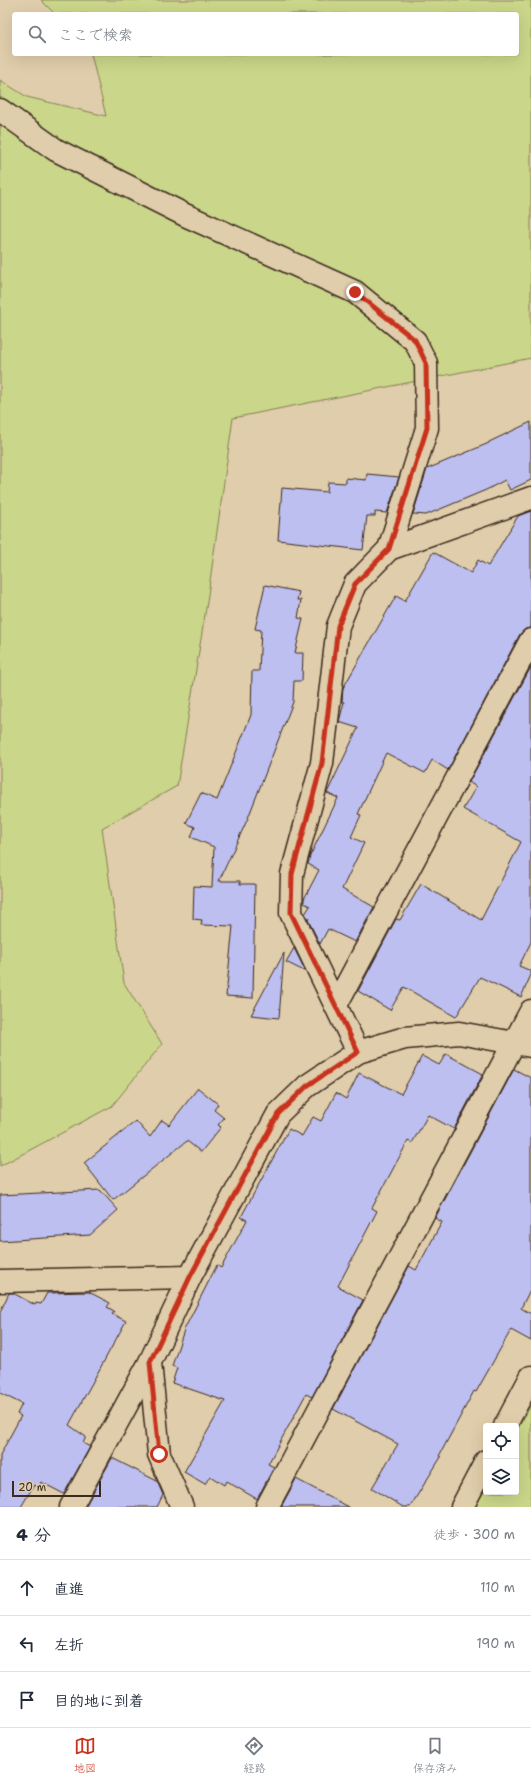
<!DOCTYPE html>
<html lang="ja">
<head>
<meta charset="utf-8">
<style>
	body { margin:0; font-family:"Shantell Sans","Klee One",sans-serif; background:#f6f6f7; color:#1f2937 }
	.controls { position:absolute; right:12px; bottom:12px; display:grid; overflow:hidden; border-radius:4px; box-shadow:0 4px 16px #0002 }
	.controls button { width:36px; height:36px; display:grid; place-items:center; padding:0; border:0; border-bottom:1px solid #e0e1e3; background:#fff; color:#1f2937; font:20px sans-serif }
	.scale { position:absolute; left:12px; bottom:10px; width:89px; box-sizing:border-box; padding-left:4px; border:2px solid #3b2a1e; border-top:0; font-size:11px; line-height:14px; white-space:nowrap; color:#3b2a1e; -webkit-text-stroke:3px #e0cdab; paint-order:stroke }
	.stop { position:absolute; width:12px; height:12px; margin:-9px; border:3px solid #c8321e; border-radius:50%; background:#fff }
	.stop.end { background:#c8321e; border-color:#fff; box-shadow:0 1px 4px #0008 }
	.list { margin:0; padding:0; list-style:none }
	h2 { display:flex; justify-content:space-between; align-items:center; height:52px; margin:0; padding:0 16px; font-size:17px }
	h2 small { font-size:13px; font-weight:400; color:#747a83 }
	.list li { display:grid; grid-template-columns:26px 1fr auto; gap:12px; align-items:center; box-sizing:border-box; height:56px; padding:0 16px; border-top:1px solid #e0e1e3 }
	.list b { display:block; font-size:15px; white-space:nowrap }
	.list em { font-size:13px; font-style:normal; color:#747a83 }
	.icon { flex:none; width:22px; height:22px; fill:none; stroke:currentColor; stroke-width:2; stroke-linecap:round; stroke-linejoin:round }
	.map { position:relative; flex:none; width:531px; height:1507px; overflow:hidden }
	.search { position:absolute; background:#fff; box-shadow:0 4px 16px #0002; left:12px; right:12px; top:12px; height:44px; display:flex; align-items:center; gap:10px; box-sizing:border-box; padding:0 14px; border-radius:4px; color:#747a83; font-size:15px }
	.sheet { height:220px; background:#fff }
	nav { display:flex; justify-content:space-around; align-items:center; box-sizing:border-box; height:56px; border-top:1px solid #e0e1e3; background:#fff; font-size:11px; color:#747a83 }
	nav a { display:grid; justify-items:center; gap:2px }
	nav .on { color:#c8321e }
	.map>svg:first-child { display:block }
	.green { fill:#cad689; stroke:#828054 }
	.building { fill:#bdbff1; stroke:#3b2a1e }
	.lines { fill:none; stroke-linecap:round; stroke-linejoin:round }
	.street-casing { stroke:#3b2a1e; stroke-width:25 }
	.street { stroke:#e0cdab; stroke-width:22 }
	.route { stroke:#c8321e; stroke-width:5 }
</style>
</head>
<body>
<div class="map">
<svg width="531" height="1507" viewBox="0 0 531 1507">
	<rect width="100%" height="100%" fill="#e0cdab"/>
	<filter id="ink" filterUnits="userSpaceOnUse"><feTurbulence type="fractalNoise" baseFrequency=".025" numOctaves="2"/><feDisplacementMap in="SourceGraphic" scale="8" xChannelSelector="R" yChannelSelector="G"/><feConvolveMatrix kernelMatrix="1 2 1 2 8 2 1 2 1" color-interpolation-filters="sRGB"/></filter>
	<g filter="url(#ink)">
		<g class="green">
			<path d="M41,0H531V358L233,418L207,602L177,786L102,828L124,983L162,1044L112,1106L0,1166V80L27,97L106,116L91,54H517V14H55Z"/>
			<path d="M531,1405V1507H475L486,1488V1492H516V1432Z"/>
		</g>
		<g class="building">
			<path d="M531,422V480L510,490L505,480L486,490L426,515L413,514L427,469L489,443V442Z"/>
			<path d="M367,474L399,477L387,513L375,512V516H367L363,550L278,540L282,488L327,492L328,482L346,483V478L366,480Z"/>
			<path d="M531,511V628L525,629L520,634L448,770L432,760L425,773L386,753L358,814L361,815L351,837L364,843L342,889L374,907L355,942L328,929L320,944L308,920L309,918L305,914L310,906L304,903V899L319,870L308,864L310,856L338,798L327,793L358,728L339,722L344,702H342L343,688L396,596L405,601L433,552L471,573L478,560L488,566L518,516Z"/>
			<path d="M265,585L299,592L297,600H301L298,618L303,619L295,653H303L302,681H294L293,702L248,818L219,881H240V884H255L253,998L226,996L233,926L201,925L202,920L193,919L194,886L212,887L214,847L191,837L195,827L186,823L201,793L217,800L251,715L252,671H259L261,630L255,629Z"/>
			<path d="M531,667V942L519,966L531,971V975L521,997L480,977L456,1017L404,987L390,1010L358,991L396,919L400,920L421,884L481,920L521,842L463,809L476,787L469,782Z"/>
			<path d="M294,948L305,970L304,971L286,962Z"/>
			<path d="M284,953L279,1018L251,1015Z"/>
			<path d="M446,1054L483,1074L454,1129L428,1115L412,1143L408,1141L372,1208L377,1211L338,1286L363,1300L312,1397L306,1394L268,1464L274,1467L257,1499L226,1481L224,1485L210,1476L205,1484L184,1472L225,1401L172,1383L177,1368L172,1366L184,1330L217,1265L221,1268L247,1220L241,1217L289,1129L302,1136L313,1117L321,1121L336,1093L346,1099L359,1073L401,1094L422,1056L439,1065Z"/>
			<path d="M514,1069L531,1078V1288L521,1308L531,1314V1341L511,1330L476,1392L474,1391L439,1456L441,1457L410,1507H403L372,1488L398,1444L333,1409L409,1266L416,1270L442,1222L435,1218Z"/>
			<path d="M198,1088L218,1104L214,1110L224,1118L218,1125L221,1127L201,1152L187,1141L113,1200L84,1163L136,1121L150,1137L162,1120L169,1125Z"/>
			<path d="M100,1190L118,1210L90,1235L0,1241V1195Z"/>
			<path d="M89,1292L110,1303L107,1307L114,1311L112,1314L126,1321L69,1425L86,1437L83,1443L90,1447L64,1494L41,1482L39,1487L34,1485L21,1507H0V1455L21,1416L17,1414L22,1404L0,1393V1312L9,1293H13L35,1305L36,1303L41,1304L47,1293Z"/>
			<path d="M112,1458L157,1481L163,1495L157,1507H90L86,1505Z"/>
			<path d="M296,1479L349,1507H281Z"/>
		</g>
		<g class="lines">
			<defs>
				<g id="street">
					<path d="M0,110L56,150L185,215L355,292L415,341L426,363L427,428L389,549"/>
					<path d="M336,1005L531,640"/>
					<path d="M358,1052L291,913L292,874L322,763L338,626L355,584L389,549L531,498"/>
					<path d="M0,1281L190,1277"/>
					<path d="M505,1426L531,1377"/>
					<path d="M71,1507L150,1362"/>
					<path d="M182,1507L159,1454L150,1362L190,1277L278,1114L307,1086L358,1052L405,1038L459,1033L531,1046"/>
					<path d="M267,1507L531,1011"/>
					<path d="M462,1507L486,1461"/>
				</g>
			</defs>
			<use href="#street" class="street-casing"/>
			<use href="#street" class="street"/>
		</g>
	</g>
	<g class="lines" filter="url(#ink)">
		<path class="route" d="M159,1454L150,1362L190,1277L278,1114L307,1086L358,1052L291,913L292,874L322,763L338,626L355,584L389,549L427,428L426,363L415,340L355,292"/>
	</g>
</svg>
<div class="controls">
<button><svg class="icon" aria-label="locate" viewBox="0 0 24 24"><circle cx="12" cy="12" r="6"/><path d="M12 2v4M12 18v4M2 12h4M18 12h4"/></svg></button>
<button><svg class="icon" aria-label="layers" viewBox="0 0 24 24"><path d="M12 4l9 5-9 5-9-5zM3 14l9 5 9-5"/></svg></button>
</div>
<div class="scale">20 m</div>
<div class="stop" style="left:159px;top:1454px"></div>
<div class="stop end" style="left:355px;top:292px"></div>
<div class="search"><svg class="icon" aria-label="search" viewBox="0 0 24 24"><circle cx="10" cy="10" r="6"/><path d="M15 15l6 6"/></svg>ここで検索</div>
</div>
<section class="sheet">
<h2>4 分<small>徒歩 · 300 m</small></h2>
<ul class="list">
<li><svg class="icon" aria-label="ahead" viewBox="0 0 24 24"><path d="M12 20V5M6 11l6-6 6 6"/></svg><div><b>直進</b></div><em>110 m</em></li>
<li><svg class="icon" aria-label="left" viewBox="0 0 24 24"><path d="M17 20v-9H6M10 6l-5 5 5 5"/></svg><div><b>左折</b></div><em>190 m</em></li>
<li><svg class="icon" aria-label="arrive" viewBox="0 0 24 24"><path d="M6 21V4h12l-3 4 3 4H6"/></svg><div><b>目的地に到着</b></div></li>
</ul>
</section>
<nav>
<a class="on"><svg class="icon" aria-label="map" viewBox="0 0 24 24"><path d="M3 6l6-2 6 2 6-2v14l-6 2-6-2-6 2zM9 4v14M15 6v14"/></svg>地図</a>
<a><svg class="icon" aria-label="directions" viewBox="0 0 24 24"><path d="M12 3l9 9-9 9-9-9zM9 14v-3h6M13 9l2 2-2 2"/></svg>経路</a>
<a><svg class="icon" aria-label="saved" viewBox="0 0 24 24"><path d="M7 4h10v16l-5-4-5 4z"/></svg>保存済み</a>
</nav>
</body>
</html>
